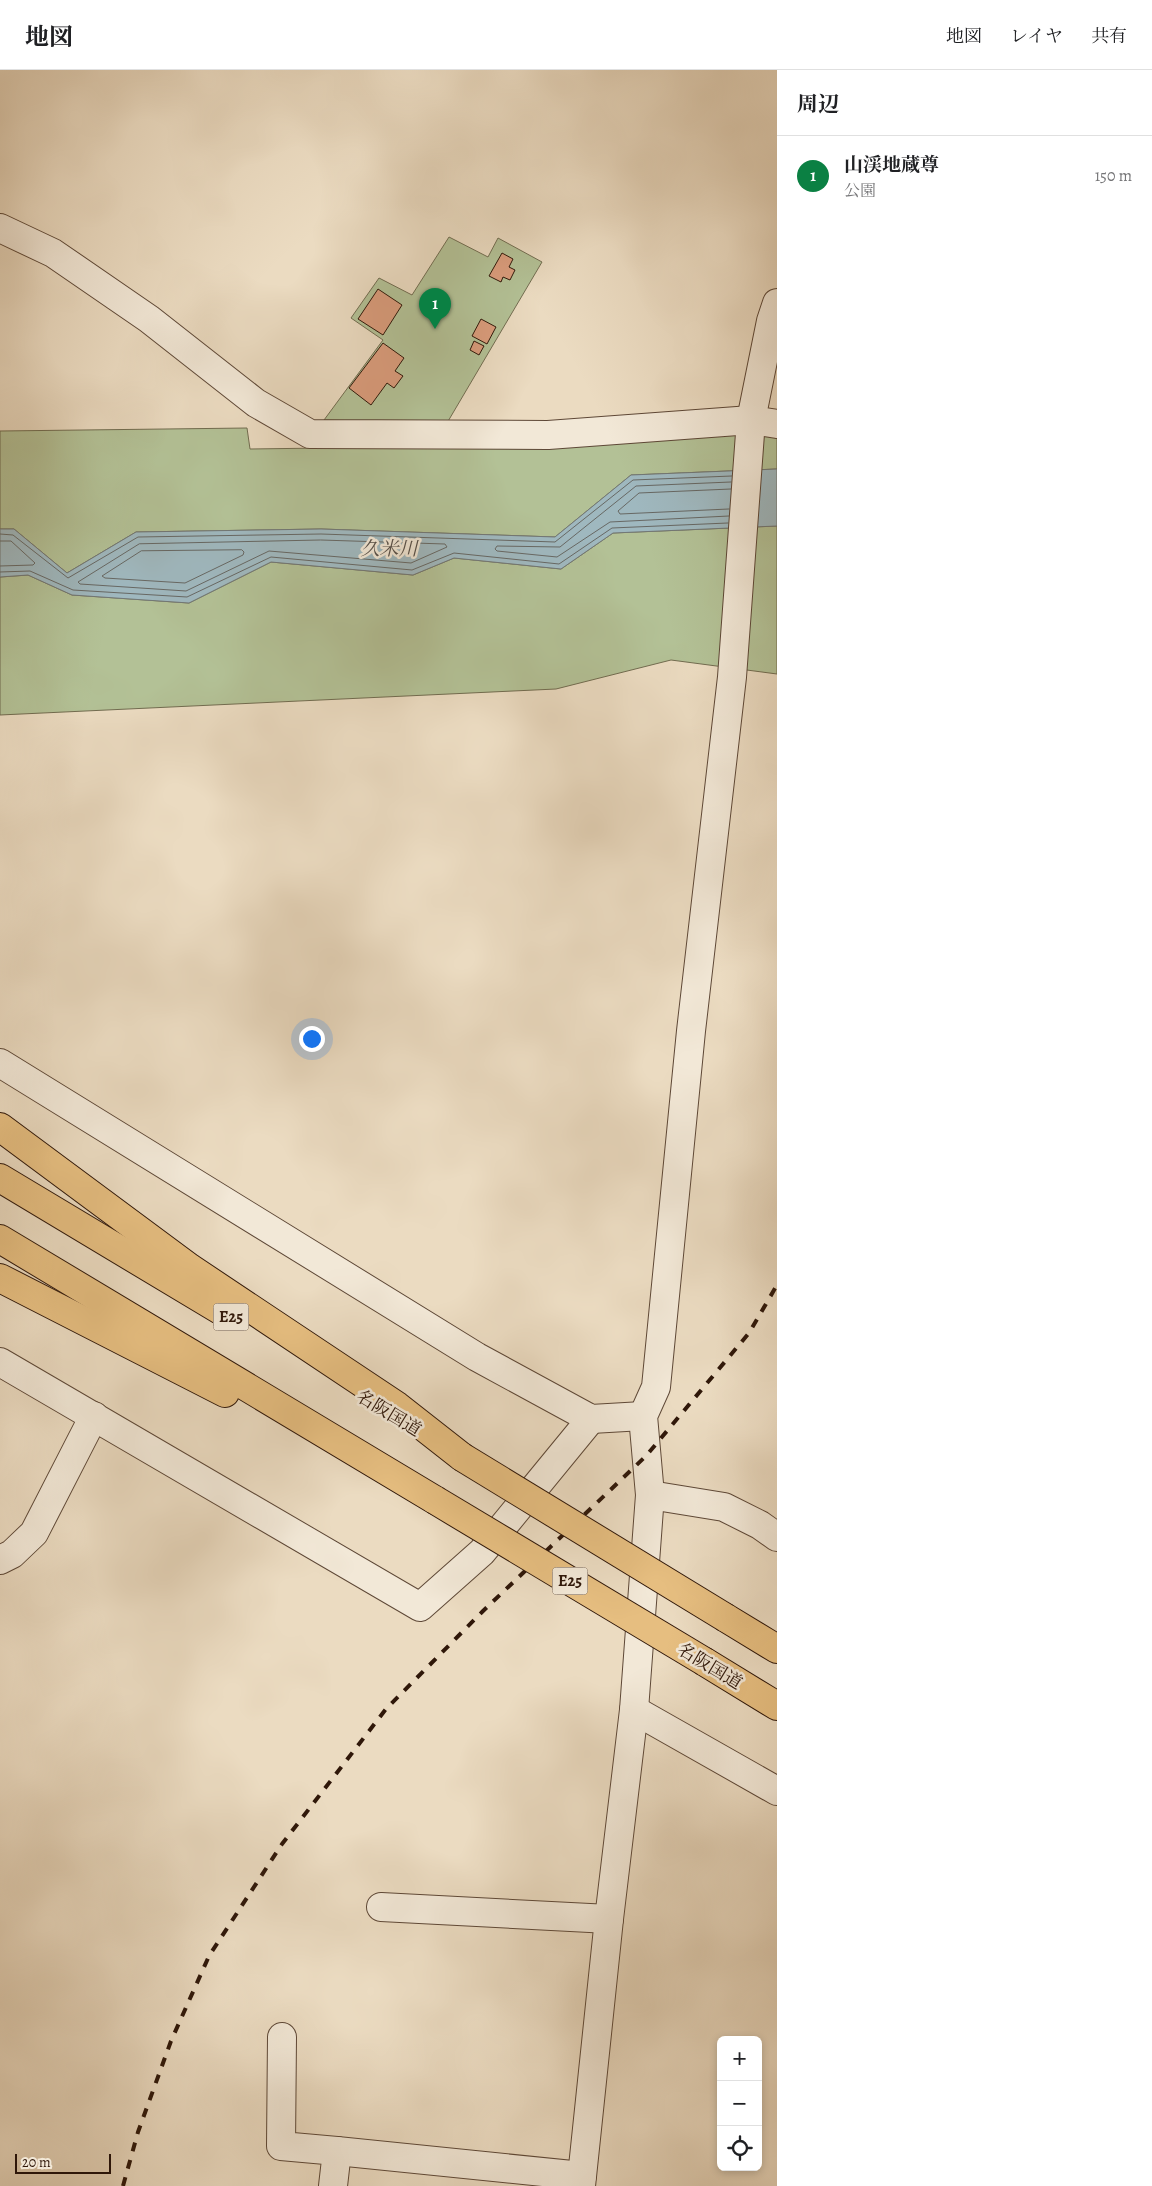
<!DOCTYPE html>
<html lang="ja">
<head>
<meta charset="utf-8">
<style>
	body { margin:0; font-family:Alegreya,"Noto Serif JP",serif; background:#f6f6f6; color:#202124 }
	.controls { position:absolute; right:15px; bottom:15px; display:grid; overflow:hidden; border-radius:8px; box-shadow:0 2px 8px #0003 }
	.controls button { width:45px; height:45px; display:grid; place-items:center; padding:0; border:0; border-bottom:1px solid #e0e0e0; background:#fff; color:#202124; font:25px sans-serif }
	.scale { position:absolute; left:15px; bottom:12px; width:96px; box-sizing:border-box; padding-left:5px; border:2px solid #2f1709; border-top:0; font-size:14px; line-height:18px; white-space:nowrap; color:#2f1709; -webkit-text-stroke:4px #f2e8d7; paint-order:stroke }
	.you { position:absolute; left:311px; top:968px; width:18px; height:18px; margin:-12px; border:4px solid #fff; border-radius:50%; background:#1a73e8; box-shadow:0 0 0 8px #1a73e833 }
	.badge { display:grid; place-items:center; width:32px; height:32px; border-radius:50%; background:#0b8043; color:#fff; font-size:16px; font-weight:700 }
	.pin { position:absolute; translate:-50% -41px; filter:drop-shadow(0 1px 2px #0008) }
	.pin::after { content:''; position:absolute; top:26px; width:18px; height:15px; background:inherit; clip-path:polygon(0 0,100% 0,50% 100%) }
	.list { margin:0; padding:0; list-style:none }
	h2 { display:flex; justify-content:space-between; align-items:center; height:65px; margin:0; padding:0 20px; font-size:21px }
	h2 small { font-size:16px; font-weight:400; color:#757577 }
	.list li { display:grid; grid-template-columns:32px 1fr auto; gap:15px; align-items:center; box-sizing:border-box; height:80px; padding:0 20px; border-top:1px solid #e0e0e0 }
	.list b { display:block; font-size:19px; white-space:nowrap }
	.list p { margin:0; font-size:16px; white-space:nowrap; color:#757577 }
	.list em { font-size:16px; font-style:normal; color:#757577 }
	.icon { flex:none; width:28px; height:28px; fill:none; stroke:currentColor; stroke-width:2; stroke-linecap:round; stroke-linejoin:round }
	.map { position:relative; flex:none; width:777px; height:2116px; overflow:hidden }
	header { display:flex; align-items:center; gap:30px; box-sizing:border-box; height:70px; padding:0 25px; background:#fff; border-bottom:1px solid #e0e0e0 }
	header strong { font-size:24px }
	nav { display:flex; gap:28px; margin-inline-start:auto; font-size:18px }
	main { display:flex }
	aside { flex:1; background:#fff }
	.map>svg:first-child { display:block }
	.green { fill:#b3c196; stroke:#716c50 }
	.water { fill:#9fb8bf; stroke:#727876 }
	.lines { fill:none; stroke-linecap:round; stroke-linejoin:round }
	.shore { stroke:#676864; stroke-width:1 }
	.building { fill:#da9c7c; stroke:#2f1709 }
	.minor-casing { stroke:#5e4837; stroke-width:30 }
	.highway-casing { stroke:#2f1709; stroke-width:30 }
	.minor { stroke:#f2e8d7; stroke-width:28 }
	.highway { stroke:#e6be80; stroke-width:28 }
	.rail { stroke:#2f1709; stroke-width:4; stroke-dasharray:9 9; stroke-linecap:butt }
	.highway-bridge-casing { stroke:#2f1709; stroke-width:30; stroke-linecap:butt }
	.highway-bridge { stroke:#e6be80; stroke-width:28 }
	.labels { text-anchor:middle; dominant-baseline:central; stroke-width:5; stroke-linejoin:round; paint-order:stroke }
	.shield { fill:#f2e8d7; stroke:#6a5647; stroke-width:1 }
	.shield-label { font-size:16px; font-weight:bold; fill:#2f1709 }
	.street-label { font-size:18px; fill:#2f1709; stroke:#f2e8d7 }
	.water-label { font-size:19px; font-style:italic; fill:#564f49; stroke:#f2e8d7 }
</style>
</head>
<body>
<header>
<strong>地図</strong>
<nav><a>地図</a><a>レイヤ</a><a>共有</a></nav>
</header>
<main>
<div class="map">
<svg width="777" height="2116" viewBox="0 0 777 2116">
	<rect width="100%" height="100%" fill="#ebdbc1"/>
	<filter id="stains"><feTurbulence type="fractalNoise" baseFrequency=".004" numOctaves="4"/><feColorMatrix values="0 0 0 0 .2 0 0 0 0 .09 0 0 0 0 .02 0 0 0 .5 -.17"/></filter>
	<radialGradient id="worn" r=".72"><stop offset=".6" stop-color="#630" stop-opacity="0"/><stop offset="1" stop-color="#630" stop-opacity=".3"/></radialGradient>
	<g class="green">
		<path d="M449,167L488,187L498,168L542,192L447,353L324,350L383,270L351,248L379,208L412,225Z"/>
		<path d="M247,358L250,379L548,375L777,362V399L631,405L555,467L321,459L136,462L67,503L14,459H0V361Z"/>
		<path d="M777,456V604L671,590L556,619L0,645V507L28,505L72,525L189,533L271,492L413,505L454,488L561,499L613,463Z"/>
	</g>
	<path class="water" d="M777,399V456L613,463L561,499L454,488L413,505L271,492L189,533L72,525L28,505L0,507V459H14L67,503L136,462L321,459L555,467L631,405Z"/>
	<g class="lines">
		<g class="shore">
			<path d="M729,439L620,444L618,441L639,423L731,419"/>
			<path d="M729,446L610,452L557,487L497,481L495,479L497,476L560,477L636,416L731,412"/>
			<path d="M0,464L13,465L68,508L138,467L321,464L555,472L633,410L732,406"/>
			<path d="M321,470L445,474L447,477L411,493L269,481L186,521L80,514L78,512L139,474Z"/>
			<path d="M0,471H11L35,493L33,495L0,496"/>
			<path d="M242,480L244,482L243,485L185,513L105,508L102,506L141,481Z"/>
			<path d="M0,502L30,501L73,520L187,527L271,487L412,500L454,483L559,494L612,458L728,453"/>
		</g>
	</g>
	<g class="building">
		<path d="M502,183L513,189L509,197L515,200L510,210L503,207L501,212L489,206Z"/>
		<path d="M378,219L402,235L383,265L358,249Z"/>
		<path d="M481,249L496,257L487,274L472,266Z"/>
		<path d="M474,271L484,276L479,285L470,280Z"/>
		<path d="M383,273L404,288L395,301L403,306L394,318L387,313L371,335L349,318Z"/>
	</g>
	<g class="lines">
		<defs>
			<g id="minor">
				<path d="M0,158L53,183L149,249L256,333L310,364L548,365L751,350L777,354"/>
				<path d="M0,993L477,1287L591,1349L643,1346"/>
				<path d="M0,1292L420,1537L482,1482L591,1349"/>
				<path d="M650,1425L724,1437L760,1455L777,1467"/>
				<path d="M0,1490L12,1484L34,1463L94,1346"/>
				<path d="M634,1640L777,1721"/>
				<path d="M381,1837L609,1849"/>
				<path d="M282,1967L281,2076L337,2081L333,2116"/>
				<path d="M337,2081L582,2106"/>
				<path d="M581,2116L609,1849L634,1640L650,1425L643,1346L656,1317L691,961L732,607L751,350L771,251L777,233"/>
			</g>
			<g id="highway">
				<path d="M0,1057L190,1198L397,1336L462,1387"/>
				<path d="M0,1108L230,1246"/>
				<path d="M0,1169L435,1430"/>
				<path d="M0,1208L225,1323"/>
				<path d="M726,1548L777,1579"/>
				<path d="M705,1592L777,1636"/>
			</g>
		</defs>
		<use href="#minor" class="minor-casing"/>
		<use href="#highway" class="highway-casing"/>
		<use href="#minor" class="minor"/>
		<use href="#highway" class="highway"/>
		<path class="rail" d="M123,2116L138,2062L171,1971L209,1886L282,1774L386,1639L483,1541L646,1386L749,1263L777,1215"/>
		<defs>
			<g id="highway-bridge">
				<path d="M462,1387L726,1548"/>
				<path d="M435,1430L705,1592"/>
			</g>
		</defs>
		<use href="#highway-bridge" class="highway-bridge-casing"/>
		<use href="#highway-bridge" class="highway-bridge"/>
	</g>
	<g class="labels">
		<g class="shield">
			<rect x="213.5" y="1233.5" width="35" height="27" rx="4"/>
			<rect x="552.5" y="1497.5" width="35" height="27" rx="4"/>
		</g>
		<g class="shield-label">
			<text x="231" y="1247">E25</text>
			<text x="570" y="1511">E25</text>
		</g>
		<g class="street-label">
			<text transform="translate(389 1343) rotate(31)">名阪国道</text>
			<text transform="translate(710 1596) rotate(31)">名阪国道</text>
		</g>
		<g class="water-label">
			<text x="389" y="479">久米川</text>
		</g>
	</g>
	<rect width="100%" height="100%" filter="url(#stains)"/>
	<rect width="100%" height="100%" fill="url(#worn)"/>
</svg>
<div class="controls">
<button>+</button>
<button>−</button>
<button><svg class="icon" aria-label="locate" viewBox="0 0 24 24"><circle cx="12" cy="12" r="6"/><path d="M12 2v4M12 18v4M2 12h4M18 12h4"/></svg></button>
</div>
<div class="scale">20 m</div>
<div class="you"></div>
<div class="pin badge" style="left:435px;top:259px">1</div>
</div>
<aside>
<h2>周辺<small></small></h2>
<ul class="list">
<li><span class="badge">1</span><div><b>山渓地蔵尊</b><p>公園</p></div><em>150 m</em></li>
</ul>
</aside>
</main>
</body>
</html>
